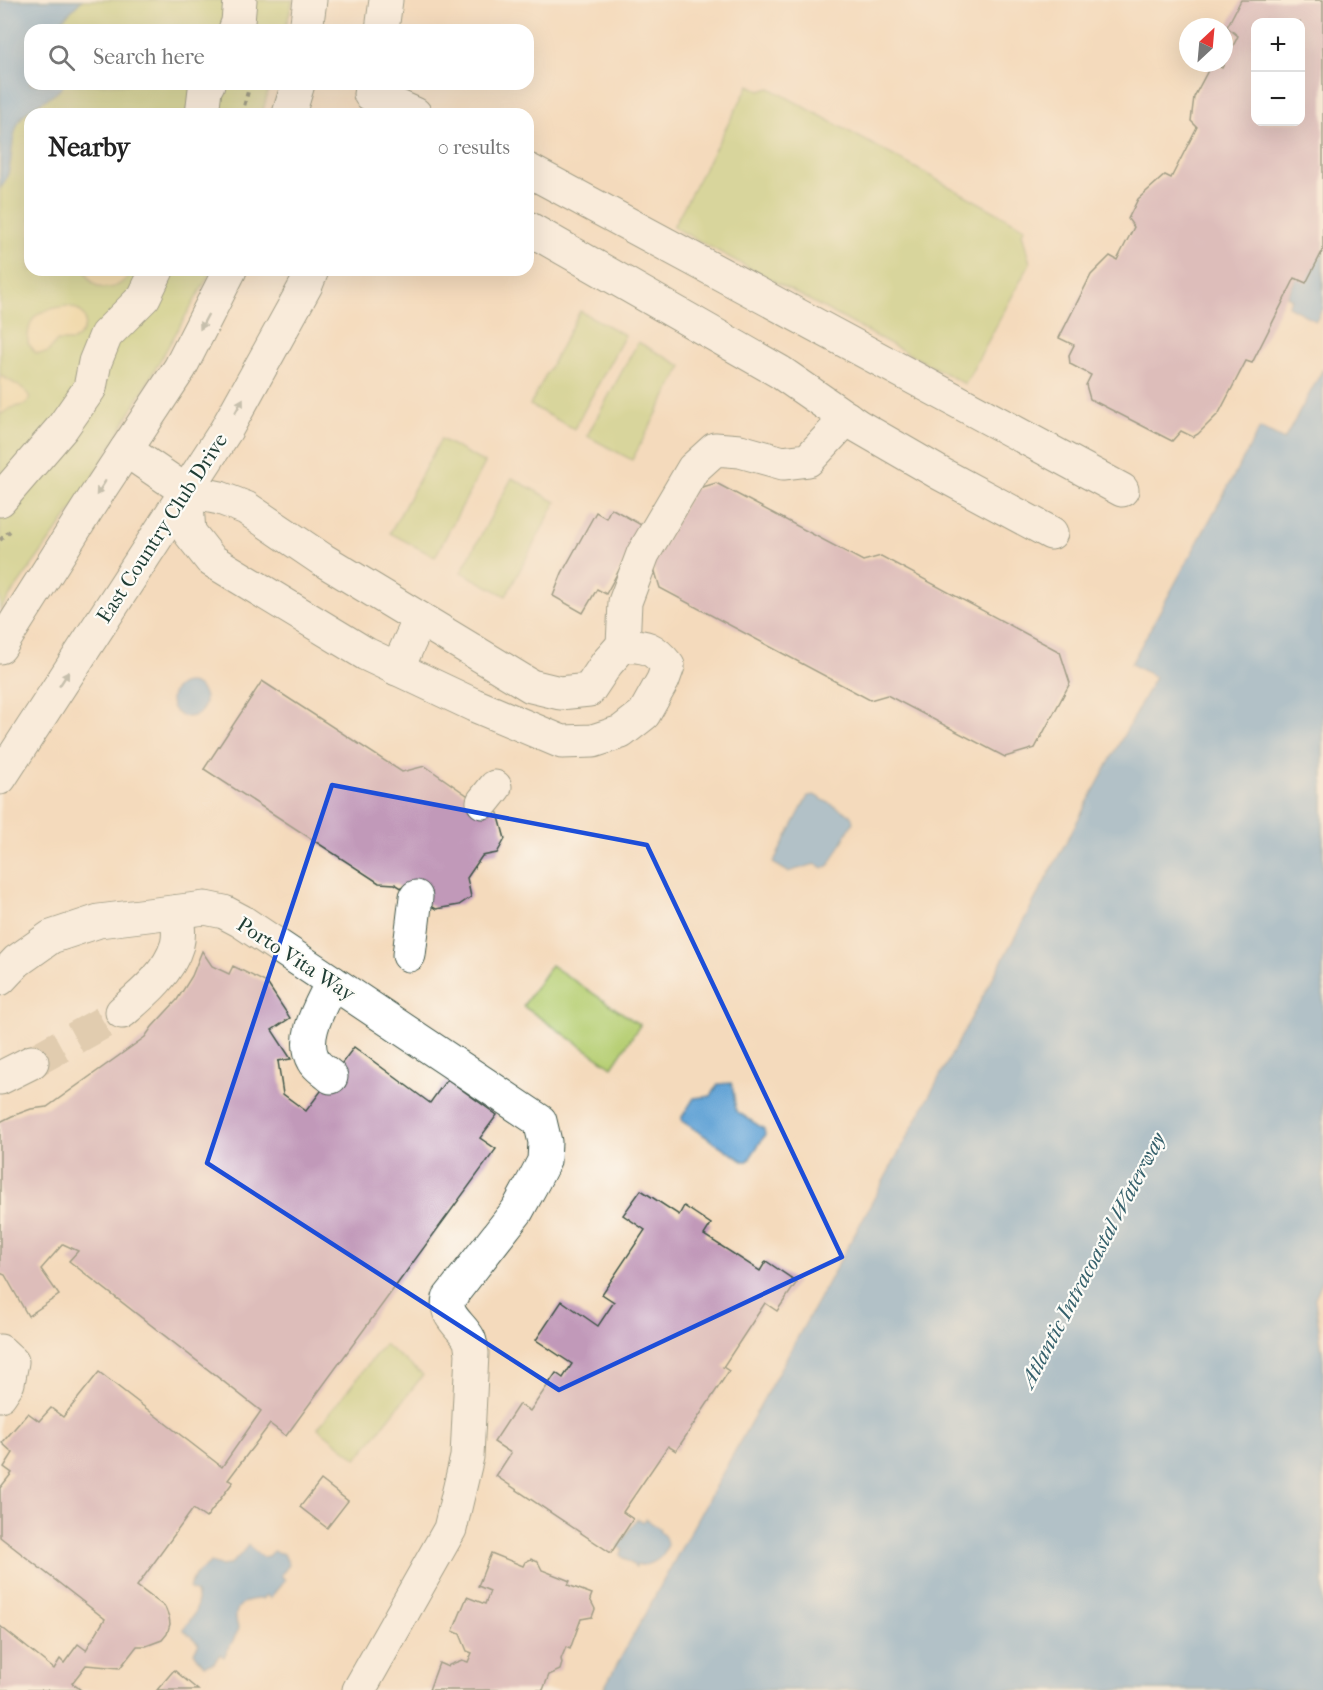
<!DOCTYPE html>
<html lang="en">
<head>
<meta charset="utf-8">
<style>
	body { margin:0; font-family:"IM FELL French Canon",serif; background:#f2f2f2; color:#222 }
	.controls { position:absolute; right:18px; top:18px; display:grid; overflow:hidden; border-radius:12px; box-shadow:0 6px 24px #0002 }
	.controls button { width:54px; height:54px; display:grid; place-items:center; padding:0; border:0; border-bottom:2px solid #e0e0e0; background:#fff; color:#222; font:30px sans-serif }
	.compass { position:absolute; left:1179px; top:18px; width:54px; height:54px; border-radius:50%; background:#fff; box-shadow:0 6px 24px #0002; rotate:26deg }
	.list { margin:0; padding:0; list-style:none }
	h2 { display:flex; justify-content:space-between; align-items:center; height:78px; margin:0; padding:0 24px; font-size:26px }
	h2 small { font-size:20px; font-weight:400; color:#767676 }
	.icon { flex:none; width:33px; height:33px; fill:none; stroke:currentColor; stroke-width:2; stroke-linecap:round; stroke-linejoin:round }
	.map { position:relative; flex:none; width:1323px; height:1690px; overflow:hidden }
	.search { position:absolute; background:#fff; box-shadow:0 6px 24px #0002; left:24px; top:24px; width:510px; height:66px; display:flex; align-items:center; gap:15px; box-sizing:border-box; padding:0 21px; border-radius:18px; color:#767676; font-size:22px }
	.panel { position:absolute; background:#fff; box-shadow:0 6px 24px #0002; left:24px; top:108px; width:510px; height:168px; border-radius:18px }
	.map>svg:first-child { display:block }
	.green { fill:#b7cf74; stroke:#6b8654; stroke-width:1.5 }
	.sand { fill:#eeda9e; stroke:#868c69; stroke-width:1.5 }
	.water { fill:#62a3d5; stroke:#407084; stroke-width:1.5 }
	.building { fill:#c199b9; fill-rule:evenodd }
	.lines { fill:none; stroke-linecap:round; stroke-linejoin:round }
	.minor-tunnel { stroke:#c9bba1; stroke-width:33; stroke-dasharray:33 16; stroke-linecap:butt }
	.minor-casing { stroke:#3f5548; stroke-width:35 }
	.path { stroke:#3f5548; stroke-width:4; stroke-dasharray:4.5 4.5; stroke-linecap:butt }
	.minor { stroke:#fff; stroke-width:33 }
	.oneway { fill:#8f9e9a }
	.marked { fill:none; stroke:#1d4ed8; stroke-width:4.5; stroke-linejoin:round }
	.labels { text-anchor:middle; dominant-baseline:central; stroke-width:4.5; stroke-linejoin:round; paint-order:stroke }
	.street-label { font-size:21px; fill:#1f3d34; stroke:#fdfcf7 }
	.water-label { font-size:22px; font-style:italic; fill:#36616c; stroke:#fdfcf7 }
</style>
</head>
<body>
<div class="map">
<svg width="1323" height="1690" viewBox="0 0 1323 1690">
	<rect width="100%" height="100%" fill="#fdfcf7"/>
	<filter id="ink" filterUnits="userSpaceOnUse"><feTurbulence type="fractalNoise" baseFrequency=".0167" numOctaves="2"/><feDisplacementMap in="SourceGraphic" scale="12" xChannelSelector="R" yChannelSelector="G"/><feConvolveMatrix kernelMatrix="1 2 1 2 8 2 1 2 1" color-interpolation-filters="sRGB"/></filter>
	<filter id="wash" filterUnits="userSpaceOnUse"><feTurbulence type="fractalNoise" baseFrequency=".008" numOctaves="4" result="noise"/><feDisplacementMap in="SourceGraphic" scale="24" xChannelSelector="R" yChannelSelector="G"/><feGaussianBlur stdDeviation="1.35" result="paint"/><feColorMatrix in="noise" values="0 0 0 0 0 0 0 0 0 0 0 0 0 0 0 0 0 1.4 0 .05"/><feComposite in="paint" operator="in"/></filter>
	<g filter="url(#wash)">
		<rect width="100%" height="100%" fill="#f4dabc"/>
		<g class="green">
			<path d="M0,0H293L285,30H30V84H270L262,114H30V270H212L84,493L0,610Z"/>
			<path d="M749,85L760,91L770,88L1025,228L1022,233L1030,263L965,384L673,227Z"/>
			<path d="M580,311L625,335L574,429L530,405Z"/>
			<path d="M638,342L682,366L632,460L587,436Z"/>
			<path d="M441,439L485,463L435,557L390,533Z"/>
			<path d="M512,478L556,502L506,596L461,572Z"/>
			<path d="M551,965L640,1025L612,1067L523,1006Z"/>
			<path d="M384,1344L423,1375L357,1459L318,1428Z"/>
		</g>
		<g class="sand">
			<path d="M86,270H128L127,278C113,293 92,292 86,270Z"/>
			<path d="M67,306C90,310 90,329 73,341H57L47,353H36L28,343C27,314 41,309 67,306Z"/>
			<path d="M0,375L24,389L30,397L27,404L11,408L0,415Z"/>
		</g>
		<g class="water">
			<path d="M0,0H82L61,21L60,30H30V84H64C57,98 31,103 21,118C7,140 17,168 0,189Z"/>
			<path d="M1323,242V308L1316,321L1288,306L1292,299L1287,296L1300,272Z"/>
			<path d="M1323,369V1279L1315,1298L1323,1359V1690H603L859,1226L1155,677L1131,664L1260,428L1284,440Z"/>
			<circle cx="188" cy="700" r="17"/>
			<path d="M814,795L851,815L853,822L829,866L823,868L815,864L788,872L773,863L808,796Z"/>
			<path d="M732,1083L736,1111L764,1129L765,1135L748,1161H743L682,1121V1117L694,1098L711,1096L718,1084Z"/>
			<path d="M637,1519L643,1522L646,1519L660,1529L659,1531C679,1545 657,1568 637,1565L636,1567L620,1555L623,1550L618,1547Z"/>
			<path d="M248,1545L262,1557L268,1556L273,1551L284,1554L289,1565L281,1575L285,1580L270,1598L266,1595L262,1599C242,1598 230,1609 239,1629L224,1657L220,1654L214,1663L205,1665L200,1661L194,1652L199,1644L183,1629C192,1618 201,1608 196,1593L189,1588L195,1575L211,1562C228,1573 238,1558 248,1545Z"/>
		</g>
		<g id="blocks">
			<g class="building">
				<path d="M1241,0H1323V250L1306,283L1295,278L1252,363L1246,361L1219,413L1198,434L1193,437L1181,431L1172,441L1090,399L1086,385L1091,375L1070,364L1069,355L1074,345L1059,338L1091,275L1110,256L1117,260L1134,227L1128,219L1138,199L1165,175L1171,178L1197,127L1191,121L1194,97L1212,63L1222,68L1238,36L1227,27ZM1256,22H1300V122H1256Z"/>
				<path d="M716,483L863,561L881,556L1060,652L1070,683L1035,748L1005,757L887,695L870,700L660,588L653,565L693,490Z"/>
				<path d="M611,508L643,526L606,594L597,589L583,613L553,596L562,573L596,512L606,518Z"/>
				<path d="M262,681L402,772L425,766L467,795H473L498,813L505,839L497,853L482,856L467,878L471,897L459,905L436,909L395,884L379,883L204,769Z"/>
				<path d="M202,951L212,966L229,974L233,966L267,983L290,1018L272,1030L291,1059L278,1061L283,1094L306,1111L354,1047L430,1103L447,1079L497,1115L480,1138L496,1149L286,1436L270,1424L228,1480L233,1482L206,1518L193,1509L137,1586L165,1607L169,1617L170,1624L167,1634L162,1640L146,1646H137L120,1668L86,1665L72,1683L81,1690H0V1626L54,1669L60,1659L64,1663L78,1644L86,1650L105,1619L0,1537V1488L12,1473L4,1467L13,1453L2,1443L28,1413L39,1421L51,1408L63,1417L99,1372L222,1467L261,1411L69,1261L78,1251L63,1244L41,1269L59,1295L28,1316L5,1275L0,1273V1122L12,1116L31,1109L47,1107L145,1037L152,1027L177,1000L192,976Z"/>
				<path d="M641,1190L679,1215L684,1206L711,1224L704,1235L760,1271L766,1261L797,1282L777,1311L765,1303L723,1367L729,1371L676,1451L668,1446L623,1512L633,1519L611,1553L496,1476L511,1453L494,1442L519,1404L530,1411L556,1373L563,1378L572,1364L536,1340L562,1301L598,1326L614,1302L602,1294L645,1230L623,1215Z"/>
				<path d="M321,1480L348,1501L327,1528L300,1507Z"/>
				<path d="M491,1553L523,1566L525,1562L531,1559L538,1562L542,1570L570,1581L568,1585L592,1594L590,1599L595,1609L592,1617L581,1619L570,1649L566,1647L561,1659L562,1663L560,1670L549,1675L543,1690H429L439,1663L448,1667L449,1665L462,1660L468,1662L472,1653L467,1651L460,1634L453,1631L467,1597L485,1604L490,1591L478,1586Z"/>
				<path d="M174,1670L198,1690H157Z"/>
			</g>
		</g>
	</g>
	<g filter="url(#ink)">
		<use href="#blocks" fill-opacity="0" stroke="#3f5548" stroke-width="1.5"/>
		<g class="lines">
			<path class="minor-tunnel" d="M32,1062L122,1012"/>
			<defs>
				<g id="minor">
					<path d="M235,30L238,22L240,0"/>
					<path d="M306,30L310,0"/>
					<path d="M382,30L386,0"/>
					<path d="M370,94L415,114"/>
					<path d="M202,114L205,89L208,84"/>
					<path d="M289,114L298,84"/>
					<path d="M528,170L1122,490"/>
					<path d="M528,228L780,372L858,426L941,474L1051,533"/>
					<path d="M126,450L186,491"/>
					<path d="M186,491L220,498L246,508L323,560L531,686L560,693L589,690L607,663L623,645C646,646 653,647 668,666L663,680L644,714L621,732L593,741L562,742L474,705L366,654L211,560L189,532Z"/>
					<path d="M0,500L62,428L90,388L95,362L106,335L144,297L157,270"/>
					<path d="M623,645L625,602L643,554L693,469L715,449L740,451L783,463L808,460L847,418"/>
					<path d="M0,647L93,500L180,368L230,270"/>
					<path d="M397,669L420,619"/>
					<path d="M0,778L226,430L306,285L312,270"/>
					<path d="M483,802L495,787"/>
					<path d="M409,955L416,897"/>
					<path d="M0,979L17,961L51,937L99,921L205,908L224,912L241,921L540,1121L545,1142L544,1161L533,1182L517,1211L449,1298C444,1317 461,1324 469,1339C471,1343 471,1349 472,1353L467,1457L450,1529L359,1690"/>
					<path d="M122,1012C143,994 169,973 177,945C180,934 178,923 176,912"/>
					<path d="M331,1077C326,1072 317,1067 314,1061C300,1037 322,1004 332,982"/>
					<path d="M0,1078L32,1062"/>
					<path d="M0,1351L12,1362L8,1383L0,1395"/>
				</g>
			</defs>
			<use href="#minor" class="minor-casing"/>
			<g class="path">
				<path d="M242,114L250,84"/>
				<path d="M0,540L10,531"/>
			</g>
			<use href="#minor" class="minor"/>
		</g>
		<defs><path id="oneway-solid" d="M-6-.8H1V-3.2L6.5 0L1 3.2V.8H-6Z" transform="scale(1.5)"/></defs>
		<g class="oneway">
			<use href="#oneway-solid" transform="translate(204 322) rotate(118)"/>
			<use href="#oneway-solid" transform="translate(239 406) rotate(-61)"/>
			<use href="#oneway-solid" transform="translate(101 488) rotate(123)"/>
			<use href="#oneway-solid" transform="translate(64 679) rotate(-57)"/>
		</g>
	</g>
	<path d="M0 0H1323V1690H0ZM332,785L647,845L842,1257L559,1390L207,1163Z" fill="#f4dabc" fill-opacity=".55" fill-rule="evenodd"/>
	<path class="marked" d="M332,785L647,845L842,1257L559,1390L207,1163Z"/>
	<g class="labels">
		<g class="street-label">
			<text transform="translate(162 528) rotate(-57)">East Country Club Drive</text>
			<text transform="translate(296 959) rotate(33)">Porto Vita Way</text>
		</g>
		<g class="water-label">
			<text transform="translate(1093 1260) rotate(-62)">Atlantic Intracoastal Waterway</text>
		</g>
	</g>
</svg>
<div class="controls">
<button>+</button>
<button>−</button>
</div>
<svg class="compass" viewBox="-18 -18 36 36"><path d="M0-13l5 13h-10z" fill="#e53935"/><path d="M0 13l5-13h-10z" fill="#767676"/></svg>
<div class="search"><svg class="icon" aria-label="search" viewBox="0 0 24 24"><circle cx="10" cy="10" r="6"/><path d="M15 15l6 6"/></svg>Search here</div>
<section class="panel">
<h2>Nearby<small>0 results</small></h2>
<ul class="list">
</ul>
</section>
</div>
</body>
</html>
